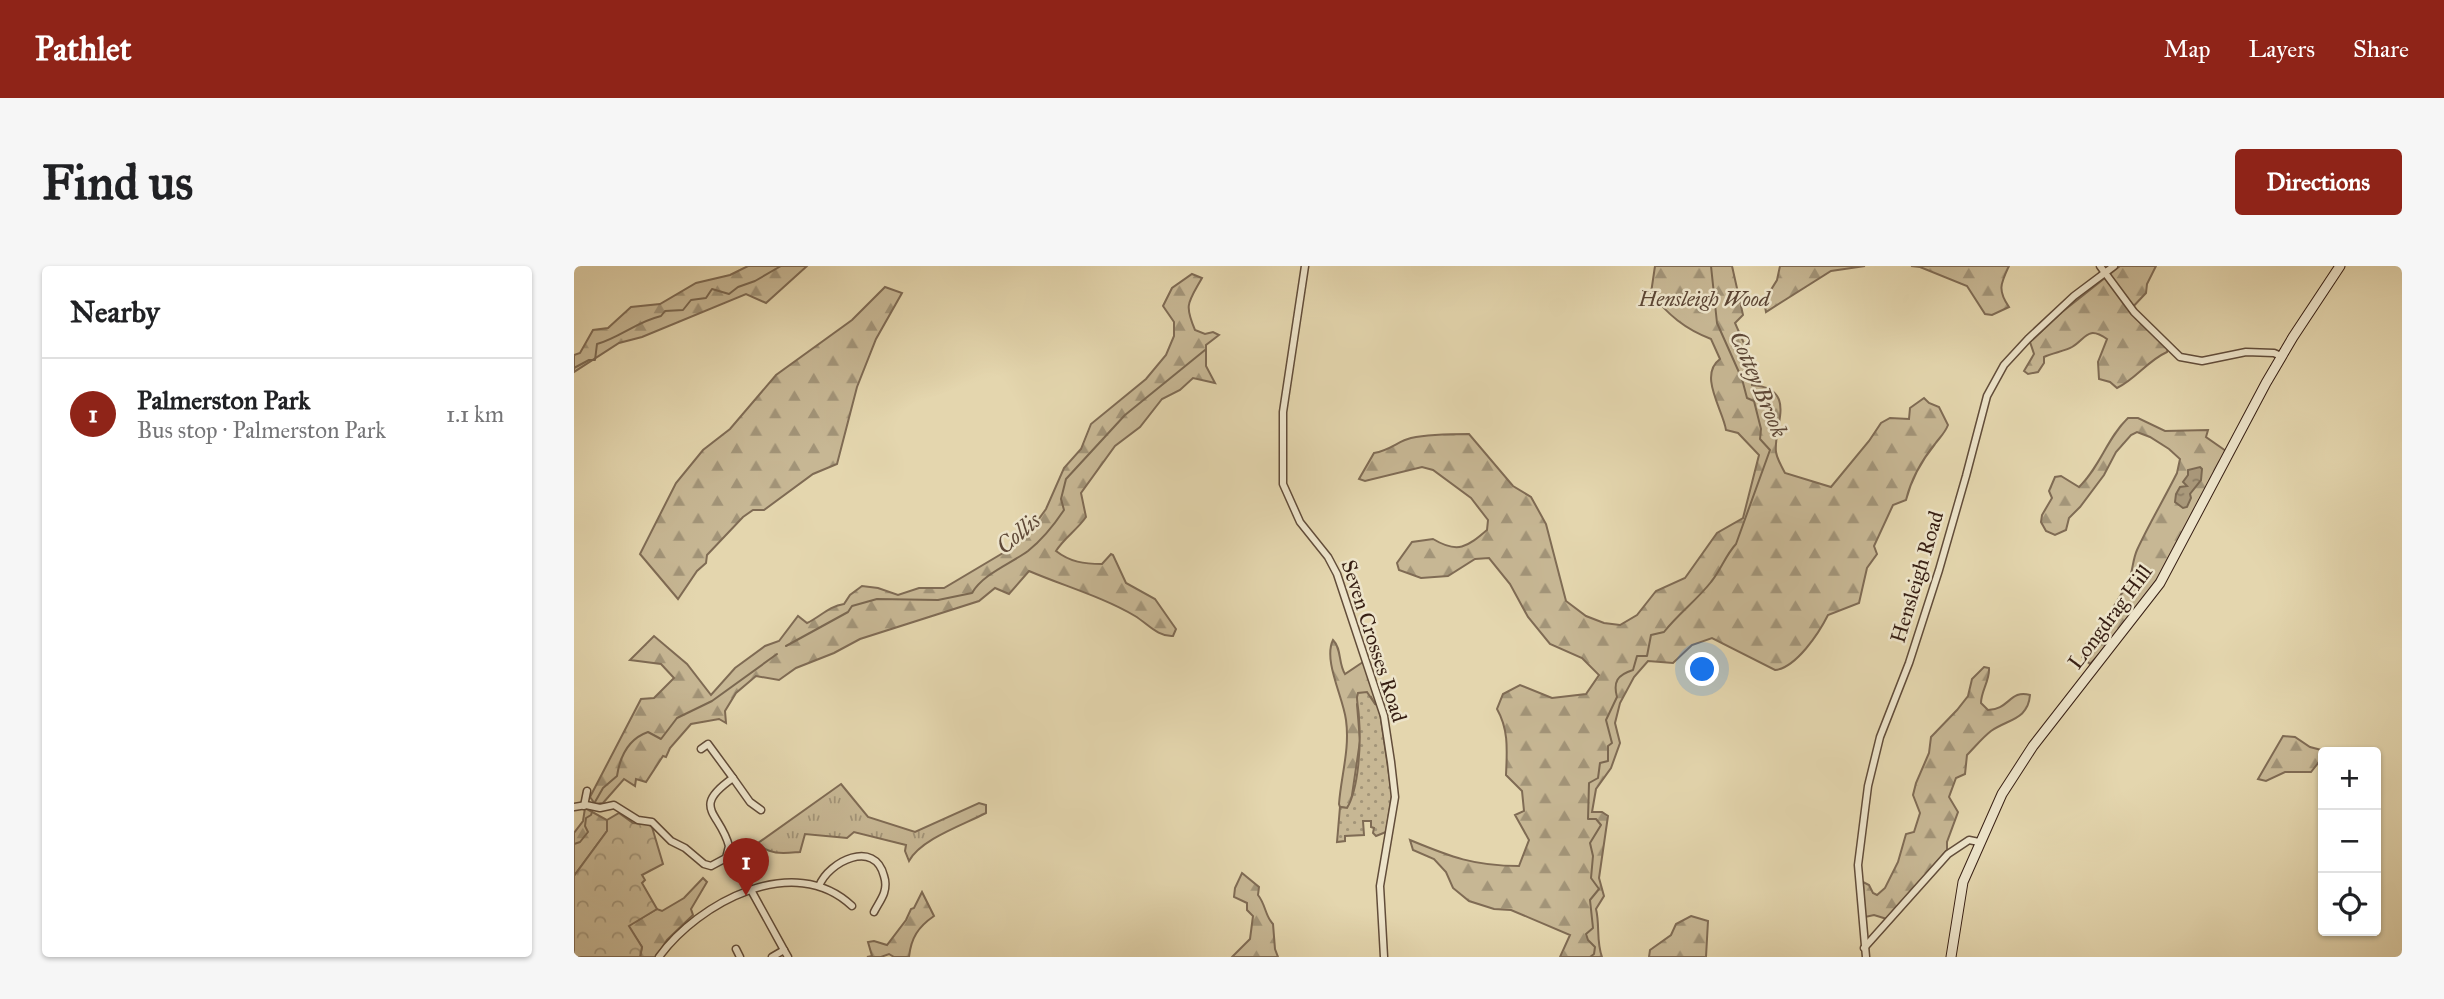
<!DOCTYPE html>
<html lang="en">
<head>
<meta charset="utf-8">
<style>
	body { margin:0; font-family:"IM FELL Great Primer",serif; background:#f6f6f6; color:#202124 }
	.controls { position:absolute; right:21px; bottom:21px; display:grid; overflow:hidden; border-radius:7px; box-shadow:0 2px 5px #0004 }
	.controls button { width:63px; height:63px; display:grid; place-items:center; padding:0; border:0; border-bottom:2px solid #e0e0e0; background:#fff; color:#202124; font:35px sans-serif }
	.you { position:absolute; left:1129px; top:404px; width:24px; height:24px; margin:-18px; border:5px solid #fff; border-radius:50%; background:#1a73e8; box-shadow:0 0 0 10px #1a73e833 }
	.badge { display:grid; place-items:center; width:46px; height:46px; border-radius:50%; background:#8f2418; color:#fff; font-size:23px; font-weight:700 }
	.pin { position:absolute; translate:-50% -58px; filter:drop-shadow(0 2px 4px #0008) }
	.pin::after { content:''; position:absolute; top:37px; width:24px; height:21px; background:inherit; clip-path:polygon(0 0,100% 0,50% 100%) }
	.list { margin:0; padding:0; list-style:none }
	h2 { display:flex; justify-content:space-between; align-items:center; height:91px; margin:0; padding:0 28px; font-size:30px }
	h2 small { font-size:23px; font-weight:400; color:#757577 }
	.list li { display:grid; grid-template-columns:46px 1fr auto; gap:21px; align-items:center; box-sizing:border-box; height:112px; padding:0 28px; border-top:2px solid #e0e0e0 }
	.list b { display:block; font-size:26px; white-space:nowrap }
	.list p { margin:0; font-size:23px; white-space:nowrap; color:#757577 }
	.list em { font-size:23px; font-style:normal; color:#757577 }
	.icon { flex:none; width:38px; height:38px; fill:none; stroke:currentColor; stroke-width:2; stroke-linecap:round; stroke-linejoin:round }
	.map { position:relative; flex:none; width:1828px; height:691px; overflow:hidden; border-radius:7px }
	header { display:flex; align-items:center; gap:42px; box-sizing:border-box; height:98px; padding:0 35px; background:#8f2418; color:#fff }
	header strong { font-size:33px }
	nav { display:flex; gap:38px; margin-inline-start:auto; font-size:24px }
	.intro { display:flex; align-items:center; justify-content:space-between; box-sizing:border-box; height:168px; padding:0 42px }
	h1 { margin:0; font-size:49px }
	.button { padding:18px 32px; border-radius:7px; background:#8f2418; color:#fff; font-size:24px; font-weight:700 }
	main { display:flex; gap:42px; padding:0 42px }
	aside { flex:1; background:#fff; border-radius:7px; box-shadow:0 2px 5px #0004 }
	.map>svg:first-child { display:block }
	.grass { fill:url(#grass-tufts); stroke:#7f6b54; stroke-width:2 }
	.forest { fill:url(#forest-firs); stroke:#7f6b54; stroke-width:2 }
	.park { fill:url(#park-crowns); stroke:#7f6b54; stroke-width:2 }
	.garden { fill:url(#garden-dots); stroke:#7f6b54; stroke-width:2 }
	.water { fill:url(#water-ripples); stroke:#7b6851; stroke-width:2 }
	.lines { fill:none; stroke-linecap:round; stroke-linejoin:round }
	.stream { stroke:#7b6851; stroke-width:2 }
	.street-casing { stroke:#624d3a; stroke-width:9 }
	.secondary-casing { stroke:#371f14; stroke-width:11 }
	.street { stroke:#ede4ca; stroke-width:6 }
	.secondary { stroke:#ede4ca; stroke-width:9 }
	.labels { text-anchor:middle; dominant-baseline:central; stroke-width:5; stroke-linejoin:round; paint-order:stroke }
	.park-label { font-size:21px; font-style:italic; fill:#5b4534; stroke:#ede4ca }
	.street-label { font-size:21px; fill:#371f14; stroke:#ede4ca }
	.water-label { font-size:23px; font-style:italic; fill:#5f4938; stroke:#ede4ca }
</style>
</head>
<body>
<header>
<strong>Pathlet</strong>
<nav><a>Map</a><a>Layers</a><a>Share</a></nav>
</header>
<div class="intro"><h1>Find us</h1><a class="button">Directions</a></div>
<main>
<aside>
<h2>Nearby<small></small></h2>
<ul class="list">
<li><span class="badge">1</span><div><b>Palmerston Park</b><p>Bus stop · Palmerston Park</p></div><em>1.1 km</em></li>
</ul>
</aside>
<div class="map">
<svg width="1828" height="691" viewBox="0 0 1828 691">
	<defs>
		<pattern id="grass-tufts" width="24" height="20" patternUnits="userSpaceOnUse" patternTransform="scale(1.75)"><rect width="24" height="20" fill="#c7b794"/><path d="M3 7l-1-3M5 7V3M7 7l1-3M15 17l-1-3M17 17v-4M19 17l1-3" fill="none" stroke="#a29478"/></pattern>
		<pattern id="forest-firs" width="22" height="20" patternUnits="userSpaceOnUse" patternTransform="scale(1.75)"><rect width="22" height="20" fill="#c7b794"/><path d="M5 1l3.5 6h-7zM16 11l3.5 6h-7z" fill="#a29478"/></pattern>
		<pattern id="park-crowns" width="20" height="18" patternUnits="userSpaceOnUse" patternTransform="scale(1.75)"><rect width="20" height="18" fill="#c7b794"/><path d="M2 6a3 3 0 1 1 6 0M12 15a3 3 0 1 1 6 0" fill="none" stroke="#a29478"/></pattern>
		<pattern id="garden-dots" width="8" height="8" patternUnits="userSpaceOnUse" patternTransform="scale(1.75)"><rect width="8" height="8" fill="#c7b794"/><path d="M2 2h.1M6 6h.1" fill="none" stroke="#a29478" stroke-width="1.8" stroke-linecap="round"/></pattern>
		<pattern id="water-ripples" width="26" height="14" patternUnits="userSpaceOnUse" patternTransform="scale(1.75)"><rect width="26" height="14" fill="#a9987a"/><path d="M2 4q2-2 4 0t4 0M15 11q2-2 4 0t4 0" fill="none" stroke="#8a7b63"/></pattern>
	</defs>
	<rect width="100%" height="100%" fill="#e4d6ae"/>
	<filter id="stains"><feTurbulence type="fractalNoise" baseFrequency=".00286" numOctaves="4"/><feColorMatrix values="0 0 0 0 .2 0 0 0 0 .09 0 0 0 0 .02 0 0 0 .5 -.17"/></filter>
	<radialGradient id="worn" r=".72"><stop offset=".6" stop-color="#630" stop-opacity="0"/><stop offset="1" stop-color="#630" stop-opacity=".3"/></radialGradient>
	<path class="grass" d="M267,518L294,551L341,566L405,537L412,539V547C389,559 347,573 335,595L331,585L332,579L280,566L273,572L231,568L226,586C212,587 195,590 184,577Z"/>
	<g class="forest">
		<path d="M174,0H233L192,37L172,28L68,71L45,77L0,106V89L6,87L19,64L34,62L57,41L86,38L122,17L156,9Z"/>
		<path d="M1081,0H1158L1169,49L1161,57L1176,91L1178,119C1225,123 1199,160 1202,186C1203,193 1208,201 1211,207L1257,221L1295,175L1307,157L1316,152L1335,153L1336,142L1350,132L1355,137L1365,141L1374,159C1371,167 1366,171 1361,178C1348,194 1337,214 1332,234L1319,239L1300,280L1303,288L1293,302L1285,337L1254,349C1245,367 1222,402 1201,404L1138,372L1118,379L1099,397L1074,395L1060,411L1046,437L1041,457L1046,477L1037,502L1022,523L1018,546H1028L1034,550L1025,612L1030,630L1022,643C1026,659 1022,675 1028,691H986L996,669L937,644L920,643L895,635L879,622L872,606L860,593L839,584L836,574C877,591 900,600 945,600L955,574L941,549L950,545L948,525L932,509C933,485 935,464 923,443L929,428L946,419L978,432L1012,428L1025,409L1008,392L976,378L954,351L936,318L915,292L901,293L874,310L847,312L825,304L823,297L838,276L859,273C884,288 893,281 913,264L914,254L897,232L859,204L848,201L791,215L785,213L800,187C817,184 824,175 837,172C856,168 876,168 895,168L939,220L957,231L972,258L992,335L1012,350L1030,357L1046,359L1063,349L1082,325L1111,312L1143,267L1169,252L1185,189L1164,167L1152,164C1149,144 1124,109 1146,93L1137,73C1111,63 1094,49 1077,27Z"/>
		<path d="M1206,0H1291L1257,5L1192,46L1190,35L1203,14Z"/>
		<path d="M1337,0H1435C1427,17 1423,24 1435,41L1418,49L1411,48L1393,20L1346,1Z"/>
		<path d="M1546,0H1582L1573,18L1572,27L1555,45L1594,82L1593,86C1573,95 1562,113 1543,122L1536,116L1525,113L1524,96L1533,73C1513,59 1512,73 1498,81C1491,85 1478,87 1470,91V97L1464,106L1454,108L1450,105L1460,88L1456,76L1488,46Z"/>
		<path d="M618,8L628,12C614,37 610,38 621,64L631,68L639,66L645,69L632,79V100L641,117L619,112L606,124L588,133L566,161L541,180L507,227L512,251C503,264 490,272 482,285C496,296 510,298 528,298L537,288L539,289L552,317L581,333L602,363L599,370C584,371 574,358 561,350C529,331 490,320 455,305L435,328L421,322L405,335L286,373L260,387L222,402L205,414L182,410L162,427L151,445L152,457L145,453L117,458L96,482L92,491L89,490L72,516L62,513L61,520L50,513L29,537L21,538L16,531L67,433L80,432L100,412L87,398L56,394L80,370L113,398L137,429L161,402L191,380L205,375L224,350L233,357C246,351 255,340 270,338L276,329L288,320L304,322L324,329L345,322H370L439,281L445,274L451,261L464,254L472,243L490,202L507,183L517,158L572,113L592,89L600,70V56L589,40L598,22Z"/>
		<path d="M311,21L328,27L302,73L283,121L263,198L239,208L190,244H179L169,251L133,289L132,297L123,305L104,333L66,288L102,217L129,184L156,163L202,109L278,54Z"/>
		<path d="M1554,152H1564L1591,165L1634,164L1632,171L1652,185L1583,314L1531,382L1516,398L1508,391V383C1524,364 1547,333 1556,311C1559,302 1559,293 1563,284C1575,258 1590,233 1603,207L1606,193L1595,183L1576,171L1563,166L1557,169L1542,186L1530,209L1506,241L1495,252L1492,264L1481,269L1472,265L1467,256L1468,249L1478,232L1475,225L1481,211L1487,210L1505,221C1526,201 1533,172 1554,152Z"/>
		<path d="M759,374C768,383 764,397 771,408L789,396L791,398L805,440L801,438L797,431L783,438L786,475L777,536L773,542L766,541L765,538C767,510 776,483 772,454C769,431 749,394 759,374Z"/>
		<path d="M1410,401L1415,402C1416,414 1407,425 1407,437L1414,444C1435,444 1436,423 1456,429C1454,454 1434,453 1417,465C1408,472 1401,481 1393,489L1391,508L1382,512L1375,531L1384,546L1373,576V584L1313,653L1300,649L1291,651L1289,616L1295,619L1299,627L1303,629L1311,622L1324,596L1332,568L1340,566L1346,547L1339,529L1342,517L1355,487L1357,471L1383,444L1394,430L1398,413Z"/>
		<path d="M1709,470L1721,471L1736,481L1755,486H1749V497L1745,496L1737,506H1711L1692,515L1684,513Z"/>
		<path d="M11,542L33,554V565L0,610V567L9,555Z"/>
		<path d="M668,607L685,621L684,629C692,639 691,650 699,658L701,683L704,691H658L676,673L679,650L673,644V637L660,631L661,622Z"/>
		<path d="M129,612L133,616L117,643L119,649L93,674L82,691H66L68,681L54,660L83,643L88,645L110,632Z"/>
		<path d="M348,626L360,650C344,661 337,672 335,691H320L315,688L307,691H293L298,690L294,676L300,675L313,679L332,654L337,643L340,642Z"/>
		<path d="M1117,650L1134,655L1132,691H1075L1076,684L1097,669L1102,658Z"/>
	</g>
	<path class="park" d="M45,547L59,557L74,558L78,561L89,598L68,609L71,614L68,617L83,643L55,660L68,681L66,691H0V610L33,565V554Z"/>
	<path class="garden" d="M793,426L801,438L805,440L818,529L812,566L802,570L799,567L800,562L797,561V555H789L790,569L771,570V575L763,576L766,541L773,542C785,522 787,477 785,453C785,445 783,438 783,431L784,427Z"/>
	<path class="water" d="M1626,201L1628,203L1627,214L1616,228L1617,232L1613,241L1609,242L1601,236L1602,228L1606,221L1613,220L1609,216L1614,209V204Z"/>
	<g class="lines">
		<g class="stream">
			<path d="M0,102L15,94H21L23,78C45,72 64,55 87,50L91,45L109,44L117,34L132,32L138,23L155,28L164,21L181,15L207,0"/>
			<path d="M212,380L274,346L278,340L303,333L364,334L398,327C409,308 436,298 454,285C469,273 480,259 490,244L487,233L492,213L551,149L631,84"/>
			<path d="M21,536L29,522L43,510C46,490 54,473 74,466L87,473L103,452L138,435L203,388"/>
			<path d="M0,578L6,576L14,566L11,560L12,552L17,549L18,546"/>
			<path d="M1016,691L1020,688L1021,681L1014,674L1012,668L1019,662L1016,634L1025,623L1017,612L1019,590L1016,577L1027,559L1022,553H1014L1015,517L1024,512L1026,497L1034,495V480L1038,477L1032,454L1043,431C1039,416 1043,409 1059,404L1063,390H1073L1077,369L1090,366C1104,348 1123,334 1137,316C1147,304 1151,290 1162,278L1196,184L1186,173L1187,163L1180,135L1173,132L1168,113L1143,57L1137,0"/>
		</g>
		<defs>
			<g id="street">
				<path d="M731,0L709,146V218L726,256L754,291L763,308L810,450L817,496L821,531L806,620L810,691"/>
				<path d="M1526,0L1560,46L1606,91L1628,95L1672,86L1700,87L1707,90"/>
				<path d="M127,483L134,478L159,512"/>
				<path d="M10,540L13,525"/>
				<path d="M0,541L12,539L26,542L40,539L64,554L78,556L97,575L111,582L130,598L137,600L152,592L155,580C146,546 116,542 159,512L176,536L187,544"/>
				<path d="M245,620C255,595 301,573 310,610C312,616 312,621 310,627C308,633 303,640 300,646"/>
				<path d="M177,624L210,684"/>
				<path d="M1290,682L1374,588L1395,574L1405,576"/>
				<path d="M162,683L166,691"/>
				<path d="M85,691C124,637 220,585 278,640"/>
				<path d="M198,691L210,684L214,691"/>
				<path d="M1292,691L1284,599L1294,520L1306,471L1335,397L1365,304L1392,210L1413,130L1430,99L1454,73L1500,30L1540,0"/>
			</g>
			<path id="secondary" d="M1377,691L1389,616L1428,528L1459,480L1586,317L1692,117L1719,71L1766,0"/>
		</defs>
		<use href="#street" class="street-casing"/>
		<use href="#secondary" class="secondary-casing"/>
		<use href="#street" class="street"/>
		<use href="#secondary" class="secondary"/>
	</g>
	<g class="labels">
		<g class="park-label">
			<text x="1130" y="33">Hensleigh Wood</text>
		</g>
		<g class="street-label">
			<text transform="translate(1343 311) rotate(-73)">Hensleigh Road</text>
			<text transform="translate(1536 351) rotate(-53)">Longdrag Hill</text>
			<text transform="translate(800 375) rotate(72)">Seven Crosses Road</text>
		</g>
		<g class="water-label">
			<text transform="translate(1185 118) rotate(67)">Cottey Brook</text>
			<text transform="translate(444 267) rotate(-40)">Collis</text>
		</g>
	</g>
	<rect width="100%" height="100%" filter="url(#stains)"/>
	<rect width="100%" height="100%" fill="url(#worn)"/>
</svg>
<div class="controls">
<button>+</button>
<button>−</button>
<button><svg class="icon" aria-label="locate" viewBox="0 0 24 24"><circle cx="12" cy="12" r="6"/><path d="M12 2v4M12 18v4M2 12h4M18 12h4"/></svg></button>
</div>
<div class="you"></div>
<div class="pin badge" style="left:172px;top:630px">1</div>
</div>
</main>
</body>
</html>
